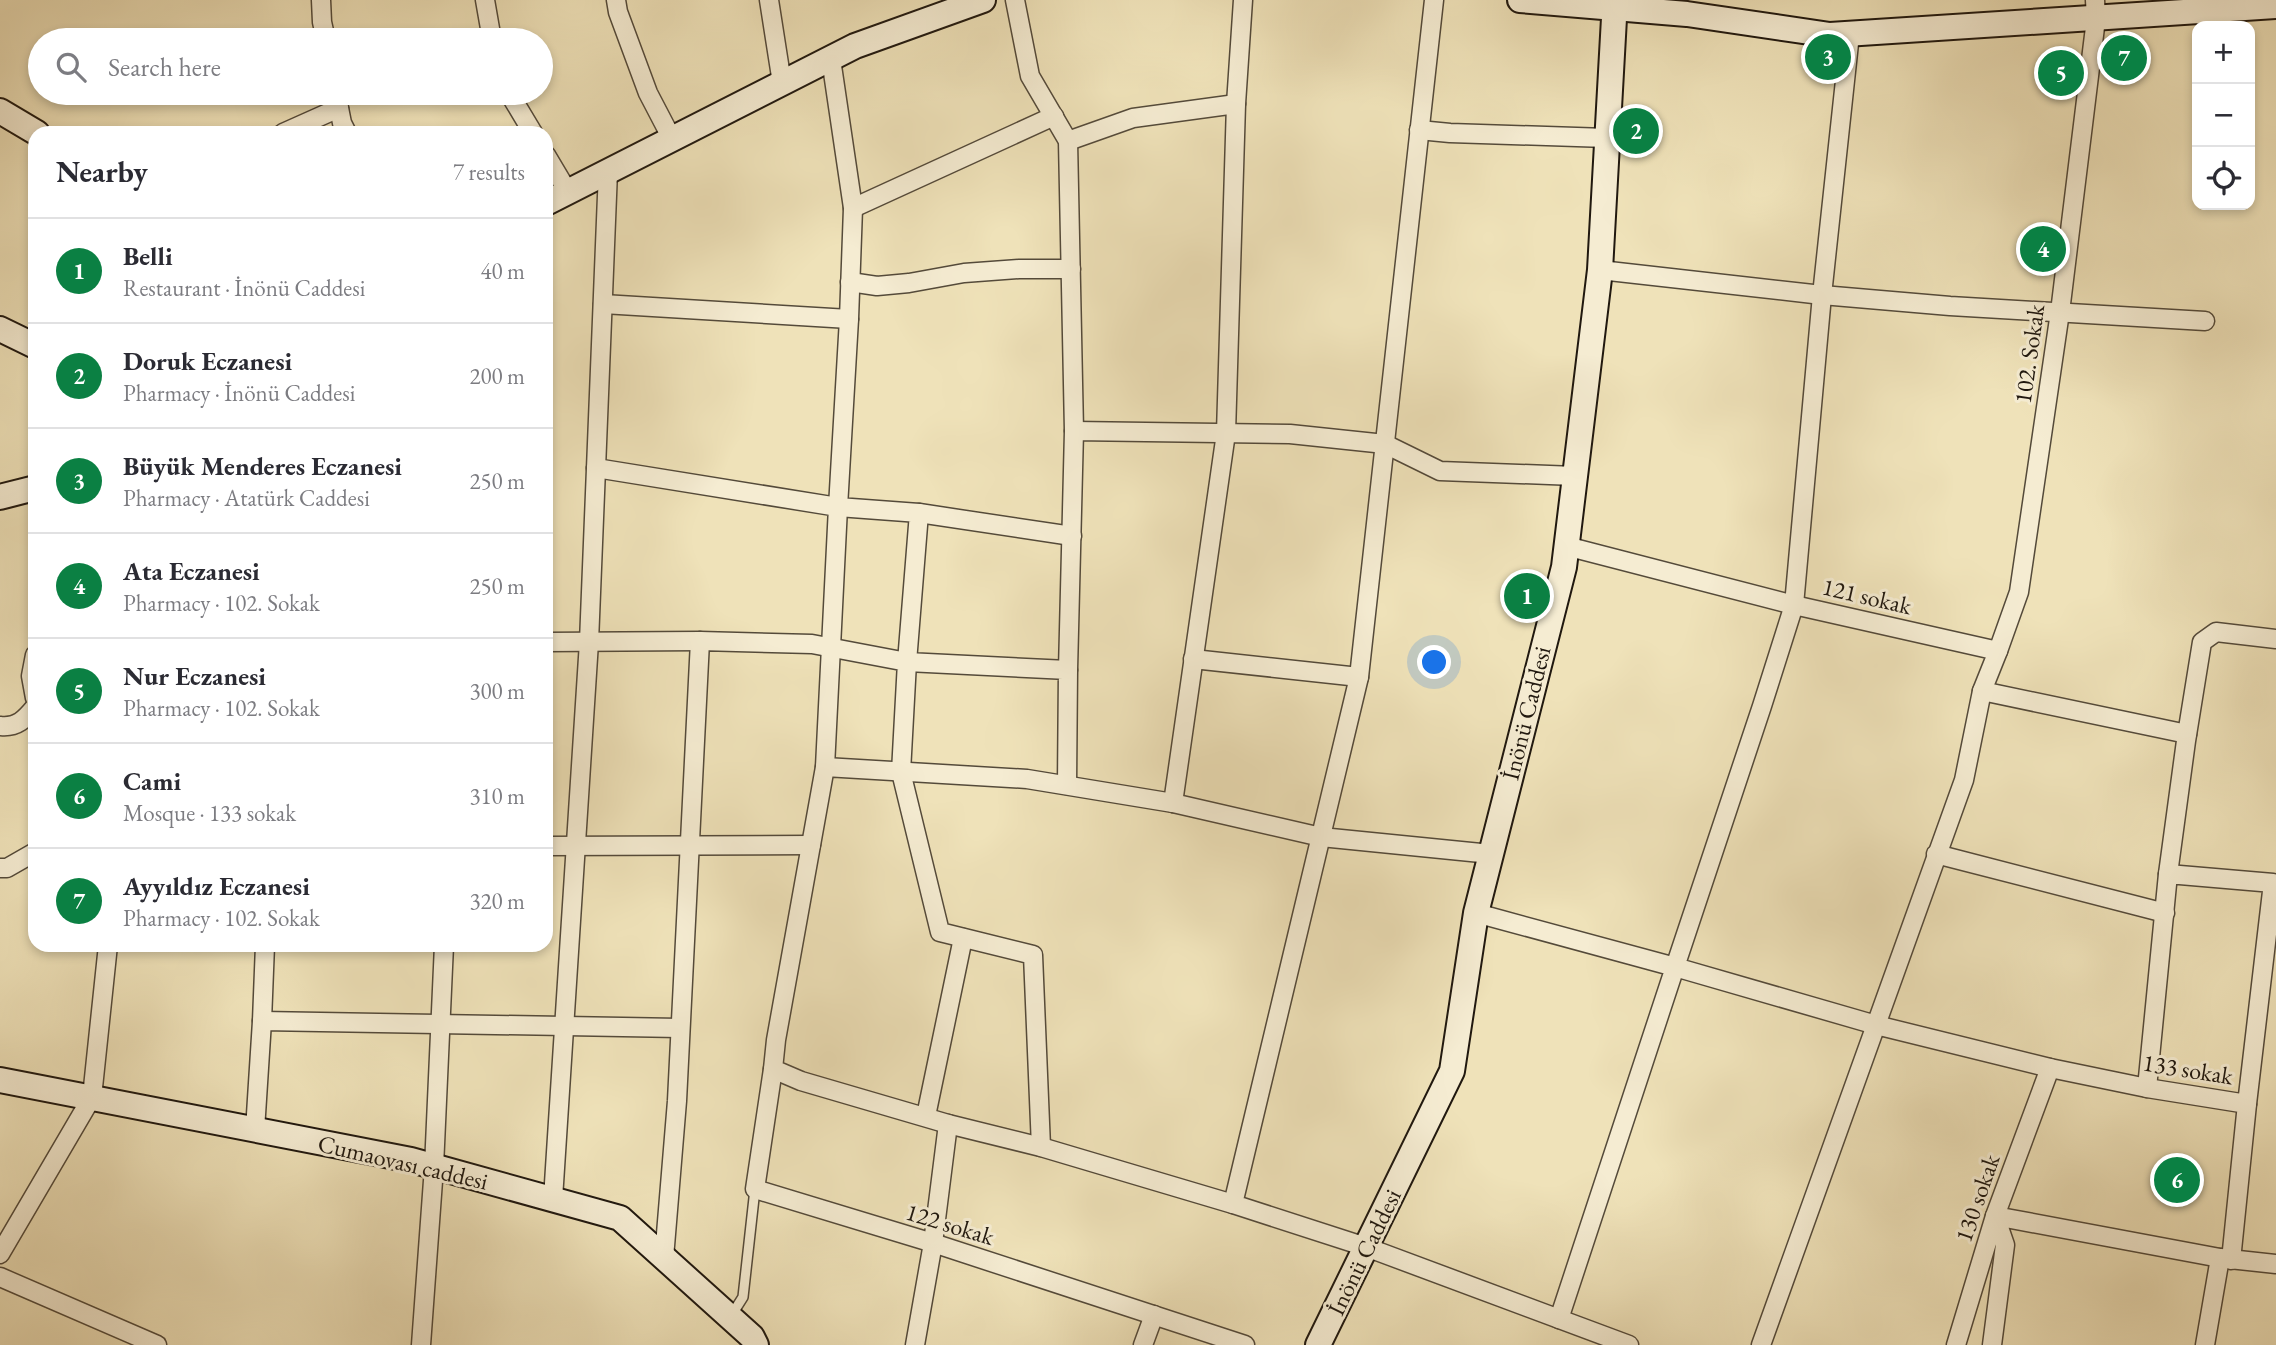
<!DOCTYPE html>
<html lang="en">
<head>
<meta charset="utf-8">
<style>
	body { margin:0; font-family:"EB Garamond",serif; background:#f2f2f3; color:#2b2b33 }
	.controls { position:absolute; right:21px; top:21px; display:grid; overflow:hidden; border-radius:14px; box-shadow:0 4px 10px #0003 }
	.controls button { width:63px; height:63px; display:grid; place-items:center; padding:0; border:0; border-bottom:2px solid #e1e1e2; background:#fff; color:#2b2b33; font:35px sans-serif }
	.you { position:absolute; left:1435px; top:663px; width:24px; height:24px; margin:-18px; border:5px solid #fff; border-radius:50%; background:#1a73e8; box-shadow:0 0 0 10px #1a73e833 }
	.badge { display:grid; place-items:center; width:46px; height:46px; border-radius:50%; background:#0b8043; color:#fff; font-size:23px; font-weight:700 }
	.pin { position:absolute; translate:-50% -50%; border:4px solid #fff; box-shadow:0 2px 7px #0006 }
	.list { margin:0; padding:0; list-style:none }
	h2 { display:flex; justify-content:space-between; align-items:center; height:91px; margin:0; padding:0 28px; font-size:30px }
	h2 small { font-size:23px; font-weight:400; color:#7c7c81 }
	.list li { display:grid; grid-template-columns:46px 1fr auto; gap:21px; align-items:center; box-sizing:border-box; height:105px; padding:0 28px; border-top:2px solid #e1e1e2 }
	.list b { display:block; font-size:26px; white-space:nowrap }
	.list p { margin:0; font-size:23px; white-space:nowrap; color:#7c7c81 }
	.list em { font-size:23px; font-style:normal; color:#7c7c81 }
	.icon { flex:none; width:38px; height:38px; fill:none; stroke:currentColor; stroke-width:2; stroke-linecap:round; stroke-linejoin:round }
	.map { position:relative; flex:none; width:2276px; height:1345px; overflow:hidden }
	.search { position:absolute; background:#fff; box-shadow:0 4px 10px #0003; left:28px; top:28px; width:525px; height:77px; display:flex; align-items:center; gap:18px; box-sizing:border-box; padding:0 24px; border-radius:38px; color:#7c7c81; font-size:26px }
	.panel { position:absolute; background:#fff; box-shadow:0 4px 10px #0003; left:28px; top:126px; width:525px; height:826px; border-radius:21px }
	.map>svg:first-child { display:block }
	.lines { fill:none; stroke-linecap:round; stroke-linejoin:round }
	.lane-casing { stroke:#544a3a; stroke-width:12 }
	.street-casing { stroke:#544a3a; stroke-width:21 }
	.secondary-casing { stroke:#20180f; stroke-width:28 }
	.lane { stroke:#f5ecd2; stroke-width:9 }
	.street { stroke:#f5ecd2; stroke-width:18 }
	.secondary { stroke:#f5ecd2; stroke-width:24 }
	.labels { text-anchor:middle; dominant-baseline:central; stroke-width:6; stroke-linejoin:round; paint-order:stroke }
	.street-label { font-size:24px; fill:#20180f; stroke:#f5ecd2 }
</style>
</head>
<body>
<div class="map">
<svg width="2276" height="1345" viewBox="0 0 2276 1345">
	<rect width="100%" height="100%" fill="#efe2b9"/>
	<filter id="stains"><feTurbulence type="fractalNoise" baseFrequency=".00286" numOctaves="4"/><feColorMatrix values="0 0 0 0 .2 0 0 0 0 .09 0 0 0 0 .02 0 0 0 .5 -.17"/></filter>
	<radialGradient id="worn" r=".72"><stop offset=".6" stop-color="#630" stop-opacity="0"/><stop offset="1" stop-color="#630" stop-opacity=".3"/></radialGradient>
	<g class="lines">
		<defs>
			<path id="lane" d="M731,1316L743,1297L755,1189"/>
			<g id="street">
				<path d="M321,0L322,22L326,40"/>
				<path d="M485,0L492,40"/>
				<path d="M616,0L618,12L648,93L672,139"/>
				<path d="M769,0L782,83"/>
				<path d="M1015,0L1030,76L1068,141L1074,431"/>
				<path d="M1434,0L1359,677L1233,1204L1366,1247L1629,1345"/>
				<path d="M336,93L342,123L347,133"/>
				<path d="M509,93L533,133"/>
				<path d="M1236,104L1243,0"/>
				<path d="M1419,130L1450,133L1607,138"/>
				<path d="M283,133L339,108"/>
				<path d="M1068,141L1133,118L1236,104L1226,433L1173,803"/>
				<path d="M546,155L568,192"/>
				<path d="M853,208L1054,116"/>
				<path d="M1600,270L1822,295L1950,306L2205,321"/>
				<path d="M850,282L877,286L909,283L964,273L1019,269H1071"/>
				<path d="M603,304L849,319L853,208L831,59"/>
				<path d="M849,319L838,507L919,513L907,662L1068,670L1067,785"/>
				<path d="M596,468L838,507L825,767"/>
				<path d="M919,513L1072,536"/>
				<path d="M1566,546L1794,605L1822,295L1850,34"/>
				<path d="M1794,605L1998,651L1982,691L1964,780L1876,1025L1675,967L1762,706Z"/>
				<path d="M546,642L700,641"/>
				<path d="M1998,651L2019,592L2060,312L2096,19L2095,0"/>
				<path d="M35,655L31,676L35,698"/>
				<path d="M1193,659L1359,677"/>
				<path d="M1068,670L1074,431L1290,434L1385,444L1440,471L1575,476"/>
				<path d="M1982,691L2187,734"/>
				<path d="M0,726C17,728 25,719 35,707"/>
				<path d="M546,846L811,845"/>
				<path d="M1936,854L2165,913"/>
				<path d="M0,868H7L35,852"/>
				<path d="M2168,874L2186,741L2202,642L2216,632L2276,639"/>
				<path d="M1476,913L1675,967L1559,1319"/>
				<path d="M262,1021L265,945"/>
				<path d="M773,1069L755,1189L933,1243L1245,1345"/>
				<path d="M2147,1088L2168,874L2273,883L2247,1104"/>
				<path d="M926,1116L963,938"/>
				<path d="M255,1130L262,1021L680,1028"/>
				<path d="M553,1199L589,642L608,171"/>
				<path d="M1233,1204L1041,1147L948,1124L801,1081L773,1069L776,1040L825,767L1027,779L1173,803L1321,837L1491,854"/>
				<path d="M0,1254L92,1097L108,945"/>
				<path d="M664,1258L677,1101L700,641L812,644L907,662L901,772L940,932L1033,955L1041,1147"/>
				<path d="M0,1277L157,1345"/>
				<path d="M421,1345L434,1167L444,945"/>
				<path d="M915,1345L933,1243L948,1124"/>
				<path d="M1143,1345L1154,1315"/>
				<path d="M1761,1345L1876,1025L2050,1068L2147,1088L2247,1104L2231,1260"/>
				<path d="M1956,1345L1995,1216L2050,1068"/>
				<path d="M1992,1345L2005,1245L1995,1216L2220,1258L2276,1264"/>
				<path d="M2205,1345L2220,1258"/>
			</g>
			<g id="secondary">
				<path d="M1520,0L1687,14L1830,35L2276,6"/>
				<path d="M0,111L37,133"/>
				<path d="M546,203L855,46L983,0"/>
				<path d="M0,329L35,346"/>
				<path d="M0,497L35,488"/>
				<path d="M0,1080L411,1160L620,1218L752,1337L756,1345"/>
				<path d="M1318,1345L1452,1071L1476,913L1564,567L1600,270L1615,0"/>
			</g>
		</defs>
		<use href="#lane" class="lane-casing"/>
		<use href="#street" class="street-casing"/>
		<use href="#secondary" class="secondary-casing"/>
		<use href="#lane" class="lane"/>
		<use href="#street" class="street"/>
		<use href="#secondary" class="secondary"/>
	</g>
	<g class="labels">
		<g class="street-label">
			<text transform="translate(2029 354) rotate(-82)">102. Sokak</text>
			<text transform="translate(1867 596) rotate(13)">121 sokak</text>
			<text transform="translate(1526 713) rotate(-76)">İnönü Caddesi</text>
			<text transform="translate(2188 1069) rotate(9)">133 sokak</text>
			<text transform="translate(403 1162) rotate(13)">Cumaovası caddesi</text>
			<text transform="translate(1977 1198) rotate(-71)">130 sokak</text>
			<text transform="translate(950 1224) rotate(17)">122 sokak</text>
			<text transform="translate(1364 1252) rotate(-64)">İnönü Caddesi</text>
		</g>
	</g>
	<rect width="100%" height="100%" filter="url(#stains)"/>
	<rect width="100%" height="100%" fill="url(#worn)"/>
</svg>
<div class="controls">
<button>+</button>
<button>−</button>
<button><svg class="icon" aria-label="locate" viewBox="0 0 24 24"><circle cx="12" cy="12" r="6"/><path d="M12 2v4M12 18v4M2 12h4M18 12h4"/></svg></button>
</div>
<div class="you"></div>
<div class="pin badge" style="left:1527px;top:596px">1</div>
<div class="pin badge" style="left:1636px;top:131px">2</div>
<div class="pin badge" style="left:1828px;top:57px">3</div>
<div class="pin badge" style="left:2043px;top:249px">4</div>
<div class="pin badge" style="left:2061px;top:73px">5</div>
<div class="pin badge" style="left:2177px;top:1180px">6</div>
<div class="pin badge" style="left:2124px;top:58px">7</div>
<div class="search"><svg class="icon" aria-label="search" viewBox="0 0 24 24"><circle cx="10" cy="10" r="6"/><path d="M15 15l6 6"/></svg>Search here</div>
<section class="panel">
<h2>Nearby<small>7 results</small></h2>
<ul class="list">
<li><span class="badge">1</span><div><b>Belli</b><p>Restaurant · İnönü Caddesi</p></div><em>40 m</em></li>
<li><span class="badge">2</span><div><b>Doruk Eczanesi</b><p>Pharmacy · İnönü Caddesi</p></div><em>200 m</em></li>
<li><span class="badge">3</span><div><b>Büyük Menderes Eczanesi</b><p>Pharmacy · Atatürk Caddesi</p></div><em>250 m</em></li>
<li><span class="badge">4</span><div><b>Ata Eczanesi</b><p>Pharmacy · 102. Sokak</p></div><em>250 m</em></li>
<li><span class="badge">5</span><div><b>Nur Eczanesi</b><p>Pharmacy · 102. Sokak</p></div><em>300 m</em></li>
<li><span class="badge">6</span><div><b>Cami</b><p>Mosque · 133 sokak</p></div><em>310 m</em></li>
<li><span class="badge">7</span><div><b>Ayyıldız Eczanesi</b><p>Pharmacy · 102. Sokak</p></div><em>320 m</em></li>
</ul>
</section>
</div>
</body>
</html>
